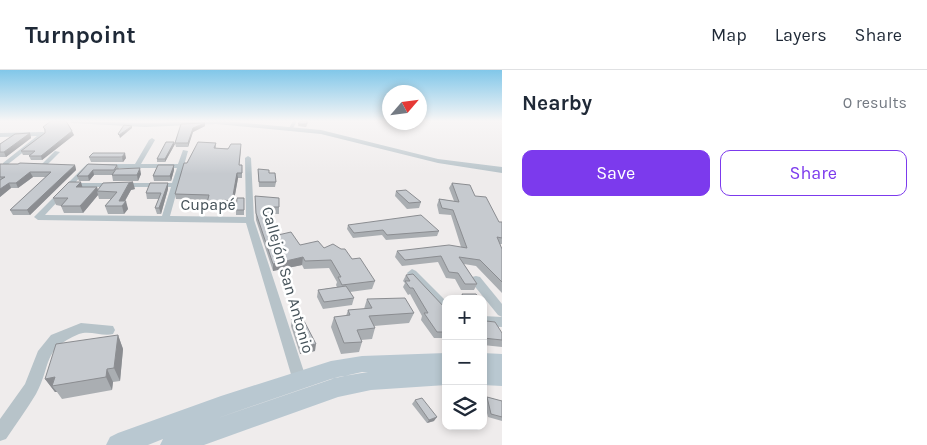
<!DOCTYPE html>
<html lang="en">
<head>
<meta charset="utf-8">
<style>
	body { margin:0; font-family:Karla,sans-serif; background:#f6f6f7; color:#1f2937 }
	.controls { position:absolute; right:15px; bottom:15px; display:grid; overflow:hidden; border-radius:10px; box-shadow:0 2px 8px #0003 }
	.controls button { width:45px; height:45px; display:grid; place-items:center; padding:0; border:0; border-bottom:1px solid #e0e1e3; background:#fff; color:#1f2937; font:25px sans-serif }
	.compass { position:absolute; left:382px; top:15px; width:45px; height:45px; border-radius:50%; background:#fff; box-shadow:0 2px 8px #0003; rotate:62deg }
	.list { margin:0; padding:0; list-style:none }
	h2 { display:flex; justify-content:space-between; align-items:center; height:65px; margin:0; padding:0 20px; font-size:21px }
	h2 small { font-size:16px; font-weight:400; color:#747a83 }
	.actions { display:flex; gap:10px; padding:15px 20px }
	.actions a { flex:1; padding:11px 0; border:1px solid #7c3aed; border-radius:10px; text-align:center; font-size:18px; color:#7c3aed }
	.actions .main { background:#7c3aed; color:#fff }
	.icon { flex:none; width:28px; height:28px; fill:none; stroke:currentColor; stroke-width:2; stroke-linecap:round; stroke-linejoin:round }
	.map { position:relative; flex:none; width:502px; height:375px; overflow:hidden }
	header { display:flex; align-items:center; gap:30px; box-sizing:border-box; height:70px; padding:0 25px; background:#fff; border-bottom:1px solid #e0e1e3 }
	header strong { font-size:24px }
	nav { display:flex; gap:28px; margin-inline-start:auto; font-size:18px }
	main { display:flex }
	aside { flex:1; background:#fff }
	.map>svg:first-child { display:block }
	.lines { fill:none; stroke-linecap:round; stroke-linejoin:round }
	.minor { fill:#b7c3c9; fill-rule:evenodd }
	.tertiary { fill:#b7c3c9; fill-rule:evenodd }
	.secondary { fill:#b9c8d1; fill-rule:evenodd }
	.wall { fill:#aaaeb2 }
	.shaded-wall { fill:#8b8d91 }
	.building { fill:#c6cacf; stroke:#8b8d91 }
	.labels { text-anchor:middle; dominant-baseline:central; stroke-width:5; stroke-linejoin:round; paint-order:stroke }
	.street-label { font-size:16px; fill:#455259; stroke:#fff }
</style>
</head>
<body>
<header>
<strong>Turnpoint</strong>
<nav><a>Map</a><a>Layers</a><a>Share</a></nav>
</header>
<main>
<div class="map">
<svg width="502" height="375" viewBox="0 0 502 375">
	<rect width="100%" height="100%" fill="#efecec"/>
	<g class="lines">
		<g class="minor">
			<path d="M293,51H297L292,60H288Z"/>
			<path d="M43,62L45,63V65L7,95H3V93L37,66L0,67V63Z"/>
			<path d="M152,68L155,70L141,94H178L183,80L188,81L170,146L246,147L245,88L248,86L251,88L254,150L307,311L305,316L300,318L295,316L293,311L246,153L38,150L34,147L87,94L90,96L75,113H172L177,98H106L103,96L106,94H135L149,70ZM71,117H171L162,146L45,145Z"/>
			<path d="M55,81L60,82L45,97H41V95Z"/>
			<path d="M412,199L416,201L446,231V243L442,242L428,225L408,205L407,203Z"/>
			<path d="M476,206L480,207L502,234V247L498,245L472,213L471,210L472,207Z"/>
			<path d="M483,246L502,247V257L483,256Z"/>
			<path d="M81,253L113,256L115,260L113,264C103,267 90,260 79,264C41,280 52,295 36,324C27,339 16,354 6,369L0,371V349L25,314L38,281L51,265Z"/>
		</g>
		<path class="tertiary" d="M69,51L145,53L225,51L321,60L438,89L502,97V103L438,93L321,64L216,54L145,57L72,53Z"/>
		<g class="secondary">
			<path d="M446,283V315L371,320L338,327L204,375H160L163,369L148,375H106L110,367L118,363L221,326L331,291L362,286ZM362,302H368L338,307L215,349L331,309Z"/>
			<path d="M483,283L502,284V316L483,315Z"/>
		</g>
	</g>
	<g class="wall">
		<path d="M300,51H309L306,57L298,56Z"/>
		<path d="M181,54L205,56L193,62L188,77H176L175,73Z"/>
		<path d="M43,57L74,65L42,90H31L29,86L30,85H23L21,81L45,63V61Z"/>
		<path d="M30,63L31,68L6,87H0V74Z"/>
		<path d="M216,73V78L241,79L239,95H242V108H238L233,136H222V138H207V133L208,130L176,129L175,124L187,93Z"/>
		<path d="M175,74L165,92H157V89Z"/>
		<path d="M93,83L126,88L123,92H91L89,87Z"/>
		<path d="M0,94L75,95L76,100L30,145H13L10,140L46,107H33L18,118H11L0,127Z"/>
		<path d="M88,94L117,95L119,99L141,104L138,111H113L112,105H94L89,111H79L77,106Z"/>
		<path d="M174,95V100L171,111H154L153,106Z"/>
		<path d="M258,99L269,103L276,112L275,117H259Z"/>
		<path d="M168,113V119L161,144H157L155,138L159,129H147L146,123Z"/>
		<path d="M452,113L475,126L499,152H502V174H500L502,179V223L476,196L464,194L477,214L474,220H461L455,209L446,208L438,192L402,196L395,187L397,181L461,177L451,145L439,144L437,135L439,129L454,131L449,118Z"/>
		<path d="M82,117H97L98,120L135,119L131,120L125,131L128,139L124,144H108L105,136L111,129H99L98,125L83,143H64L61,136L56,135L53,128Z"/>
		<path d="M396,121L421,132L419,138L407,139L395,126Z"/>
		<path d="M255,126L279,137V144H272L278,165L300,175L324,178L352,189L375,211L372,219L350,222L354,228L352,235L323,239L317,227L318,220L337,217L336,215L337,212L329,198L304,199L302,195L273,201L256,150Z"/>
		<path d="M244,128V145H236V140Z"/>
		<path d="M348,155L439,161L437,166L386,170L382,165L353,168L347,159Z"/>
		<path d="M406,205L446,239V272H445L442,268H434L421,250L422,246L410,224L408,225L403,217L405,213L403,211Z"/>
		<path d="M462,224L480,229H459Z"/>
		<path d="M367,229L414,243L409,253L374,256L375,258L372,269L361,270L362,272L359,282L341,284L331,257L334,247L346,246L348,240L364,239Z"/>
		<path d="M483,234L486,251L502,263V277L483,275Z"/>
		<path d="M292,249L315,281L300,284L291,256Z"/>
		<path d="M118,265L123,279L120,311L113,312L112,320L62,329L57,322H55L45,309Z"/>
		<path d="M487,327L502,331V351L488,347L484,331Z"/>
		<path d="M415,330L434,351L427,353L412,334Z"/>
	</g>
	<g class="shaded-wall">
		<path d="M205,53V56L193,62L188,77V73L193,58Z"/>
		<path d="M132,56V58L120,68L119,65Z"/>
		<path d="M72,61L74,65L42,90L41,86Z"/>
		<path d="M30,63L31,68L6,87L4,82Z"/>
		<path d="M174,72L175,74L165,92V89Z"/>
		<path d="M125,83L126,88L123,92L122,87Z"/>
		<path d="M75,95L76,100L30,145L27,140Z"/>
		<path d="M174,95V100L171,111L170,106Z"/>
		<path d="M140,98L141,104L138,111L137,105Z"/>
		<path d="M93,100L94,105L89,111L88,106Z"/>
		<path d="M30,102L33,107L18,118L16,113Z"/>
		<path d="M237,103L238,108L233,136L232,131Z"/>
		<path d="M81,112L83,119L76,117Z"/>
		<path d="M133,112L135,119L131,120L122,136L119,131L129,113Z"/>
		<path d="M9,113L11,118L0,127V119Z"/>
		<path d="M168,113V119L161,144L159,138Z"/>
		<path d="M97,117L98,121H97L98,125L83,143L80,136Z"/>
		<path d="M126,131L128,139L124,144L122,136Z"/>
		<path d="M303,187L302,195L273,201V194Z"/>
		<path d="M118,265L123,279L120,311L114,298Z"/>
		<path d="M316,274L315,281L300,284L301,277Z"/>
		<path d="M107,299L113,312L112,320L106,307Z"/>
		<path d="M55,307L52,316L57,322H55L45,309Z"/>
		<path d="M437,347L434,351L427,353L429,350Z"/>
	</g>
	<g class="building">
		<path d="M51,51H66L72,61L41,86H29L35,81H21L45,63V59L43,57Z"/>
		<path d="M300,51H308L306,54H298Z"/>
		<path d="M205,53L193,58L188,73H175L181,54Z"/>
		<path d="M124,55L132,56L119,65L118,64Z"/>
		<path d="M30,63L4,82H0V74L15,64Z"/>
		<path d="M166,72H174L165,89H157Z"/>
		<path d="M198,72L216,73L214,78L228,79L231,74H241L239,95H242V103H237L232,131L222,130L221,133H207L209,125L175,124L184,93H187Z"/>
		<path d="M93,83H125L122,87H89Z"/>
		<path d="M20,93L75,95L27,140H10L51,102H30L16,113H9L0,119V110L5,107H0V94H18Z"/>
		<path d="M88,94L117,95L114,100H93L88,106H77Z"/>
		<path d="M158,95H174L170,106H153Z"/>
		<path d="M140,98L137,105H112L116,99Z"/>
		<path d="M258,99L269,100V103H275L276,112H259Z"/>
		<path d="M69,112H81L76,117H97L80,136H61L68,128H53Z"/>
		<path d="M133,112L129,113L119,131H126L122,136H105L117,122L97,121L103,113Z"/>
		<path d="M150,113H168L159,138H155L161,123H146Z"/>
		<path d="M452,113L470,115L475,126L486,127L499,152H502V168L497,167L502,179V212L480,190L459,187L477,214H465L458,203L449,202L441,186L405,190L397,181L449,175L467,178L453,140L442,138L439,129L459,132Z"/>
		<path d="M406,120L421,132L409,133L396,121Z"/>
		<path d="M255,126L279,128V137H270L278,165L291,162L300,175L318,171L324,178L333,174L341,179H345L352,189L360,188L375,211L342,215L338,207H341L331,190L305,191L303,187L273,194L256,143Z"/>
		<path d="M237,128H244V140H236Z"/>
		<path d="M421,145L439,161L387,165L383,160L354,163L348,155Z"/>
		<path d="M413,204L446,239V262H437L424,243H428L413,218H410L405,211H410L406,205Z"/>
		<path d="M346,216L354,228L324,232L318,220Z"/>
		<path d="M462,224H476L480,229H465Z"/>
		<path d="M405,228L414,243L369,246L375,258L357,260L362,272L344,273L334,247L350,245L348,240L372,238L367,229Z"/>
		<path d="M483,234L486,237V251L495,252L502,263V270L483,268Z"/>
		<path d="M302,247L316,274L301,277L292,249Z"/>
		<path d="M118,265L114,298L107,299L106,307L52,316L55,307L45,309L56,274Z"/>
		<path d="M487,327L502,331V347L491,344Z"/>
		<path d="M422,328L437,347L429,350L415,330Z"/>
	</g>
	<linearGradient id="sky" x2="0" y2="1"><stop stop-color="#81c7e9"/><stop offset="0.49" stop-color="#f8f6f6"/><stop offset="1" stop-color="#f8f6f6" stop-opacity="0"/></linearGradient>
	<rect width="502" height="104" fill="url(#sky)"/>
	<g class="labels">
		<g class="street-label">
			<text x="208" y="134">Cupapé</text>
			<text transform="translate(288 210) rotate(74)">Callejón San Antonio</text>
		</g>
	</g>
</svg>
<div class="controls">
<button>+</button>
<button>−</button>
<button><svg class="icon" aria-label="layers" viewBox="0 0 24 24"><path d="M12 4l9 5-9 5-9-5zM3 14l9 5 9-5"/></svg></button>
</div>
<svg class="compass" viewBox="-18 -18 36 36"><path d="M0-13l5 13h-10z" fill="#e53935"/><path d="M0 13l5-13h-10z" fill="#747a83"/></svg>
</div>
<aside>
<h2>Nearby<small>0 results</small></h2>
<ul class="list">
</ul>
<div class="actions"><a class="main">Save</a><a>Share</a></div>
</aside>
</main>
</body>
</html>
